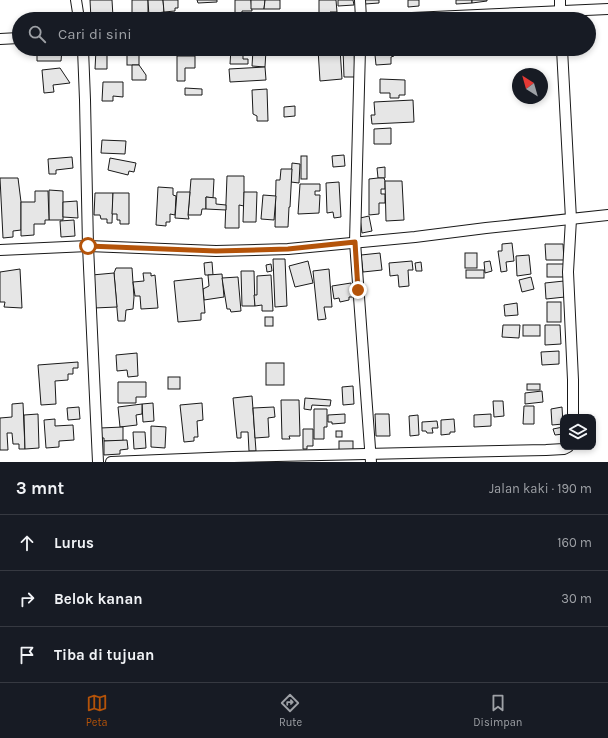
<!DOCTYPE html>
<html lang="id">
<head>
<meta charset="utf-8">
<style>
	body { margin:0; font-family:Karla,sans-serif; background:#242831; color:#f1f3f6 }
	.controls { position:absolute; right:12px; bottom:12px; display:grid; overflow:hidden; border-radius:8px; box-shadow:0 2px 6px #0003 }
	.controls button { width:36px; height:36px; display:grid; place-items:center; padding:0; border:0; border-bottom:1px solid #363941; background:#171b24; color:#f1f3f6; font:20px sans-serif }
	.compass { position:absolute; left:512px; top:68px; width:36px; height:36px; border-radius:50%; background:#171b24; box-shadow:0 2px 6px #0003; rotate:323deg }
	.stop { position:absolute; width:12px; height:12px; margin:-9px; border:3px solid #b45309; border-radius:50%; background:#fff }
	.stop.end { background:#b45309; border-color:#fff; box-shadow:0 1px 4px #0008 }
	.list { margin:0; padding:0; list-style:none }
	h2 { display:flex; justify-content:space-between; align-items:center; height:52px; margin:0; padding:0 16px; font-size:17px }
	h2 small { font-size:13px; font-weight:400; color:#9ea1a6 }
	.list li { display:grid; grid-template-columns:26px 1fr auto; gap:12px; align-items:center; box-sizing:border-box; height:56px; padding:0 16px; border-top:1px solid #363941 }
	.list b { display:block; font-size:15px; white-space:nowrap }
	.list em { font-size:13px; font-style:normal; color:#9ea1a6 }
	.icon { flex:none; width:22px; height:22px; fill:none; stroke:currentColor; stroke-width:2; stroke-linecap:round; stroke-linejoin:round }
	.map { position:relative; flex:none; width:608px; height:462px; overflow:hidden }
	.search { position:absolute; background:#171b24; box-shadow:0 2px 6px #0003; left:12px; right:12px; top:12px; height:44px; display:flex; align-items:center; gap:10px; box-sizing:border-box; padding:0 14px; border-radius:22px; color:#9ea1a6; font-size:15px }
	.sheet { height:220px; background:#171b24 }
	nav { display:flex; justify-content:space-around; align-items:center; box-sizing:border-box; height:56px; border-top:1px solid #363941; background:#171b24; font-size:11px; color:#9ea1a6 }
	nav a { display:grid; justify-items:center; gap:2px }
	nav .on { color:#b45309 }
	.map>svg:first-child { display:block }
	.building { fill:#e6e6e6; stroke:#1a1a1a }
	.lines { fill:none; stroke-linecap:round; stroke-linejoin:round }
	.minor-casing { stroke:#1a1a1a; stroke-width:12 }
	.minor { stroke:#fff; stroke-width:10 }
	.route { stroke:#b45309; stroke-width:5 }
</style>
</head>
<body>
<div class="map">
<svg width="608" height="462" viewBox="0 0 608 462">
	<rect width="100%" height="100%" fill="#fff"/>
	<g class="building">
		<path d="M90,0H112L113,17L91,19Z"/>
		<path d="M132,0H148V14L132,15Z"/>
		<path d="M148,0H163L164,12L157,13V17H149Z"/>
		<path d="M163,0H178V8H175V11L164,12Z"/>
		<path d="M197,0H217V2L198,3Z"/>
		<path d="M235,0H251L252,11H242V14H235Z"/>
		<path d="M251,0H265L264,9H251Z"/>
		<path d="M265,0H280V9H264Z"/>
		<path d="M319,0H336L337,12H330V17L319,18Z"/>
		<path d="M338,0H353L354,5L338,6Z"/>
		<path d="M365,0H379V3L365,4Z"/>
		<path d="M408,0H419V6L408,7Z"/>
		<path d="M456,0H472V3L456,4Z"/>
		<path d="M472,0H487V1L472,3Z"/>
		<path d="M37,49H62L61,61H37Z"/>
		<rect x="127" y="49" width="12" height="16"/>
		<path d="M231,49H243V59H248V64H230Z"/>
		<path d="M318,49H340L342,79L320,81Z"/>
		<path d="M343,49H354L355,77H344Z"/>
		<path d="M365,49H393L394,56L391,57V64L376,65L375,55H365Z"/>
		<path d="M96,50H107V69H95Z"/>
		<path d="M253,50H266L265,67L252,66Z"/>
		<path d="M177,56H195V68H185V81H177Z"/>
		<path d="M132,65H139L146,75V80H132Z"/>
		<path d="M265,67L266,80L230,82L229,69Z"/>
		<path d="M60,68L70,83L53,85L54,92L44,93L42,70Z"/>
		<path d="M380,79L405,80V95H399V98H390V93H380Z"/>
		<path d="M103,82H123V97L113,96V101H102Z"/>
		<path d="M185,88L202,89V95H185Z"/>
		<path d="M267,89L268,121H257V116L253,114L252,90Z"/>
		<path d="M413,100L414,122L372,124L371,115H375L374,102Z"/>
		<path d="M295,106V116L284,117V107Z"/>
		<path d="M391,128V144H374V129Z"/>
		<path d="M102,140L126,141L125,154L101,153Z"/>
		<path d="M344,155L345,166L333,167L332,156Z"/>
		<rect x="301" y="156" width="6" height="23"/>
		<path d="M72,157L73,168L56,170V174H49L48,159Z"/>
		<path d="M110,158L136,163L134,172L129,171L128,175L108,170Z"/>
		<path d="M292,163L300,164L299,183L291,182Z"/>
		<path d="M385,167V178H378L377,168Z"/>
		<path d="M281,169H292L290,207H289L288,227H275L276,180H280Z"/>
		<path d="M227,176H244V206L239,205V228H225Z"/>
		<path d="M0,178H18L21,202V230L13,231V237L3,238Z"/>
		<path d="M378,178H384L385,181V189H381V194H385V203H379V214L369,215V179Z"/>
		<path d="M191,179H214L213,198L206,197V209H202L201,215H188Z"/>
		<path d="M385,181H402L404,220L386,221Z"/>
		<path d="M339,182L341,217L334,218L333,212L327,213L326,183Z"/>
		<path d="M300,184H320V191H315V195H320L319,213L298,214Z"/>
		<path d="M158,187L173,188V195L176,196L175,215L170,214V222H166V226L156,225Z"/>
		<path d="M49,190L63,191V220H49Z"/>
		<path d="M35,191H48L49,220H45V224H34V235L21,236V202H35Z"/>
		<path d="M177,192H190L188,215L189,219L175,218Z"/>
		<path d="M244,192H257L256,222H243Z"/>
		<path d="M95,193H113L112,223H107V219H101L100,215H94Z"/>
		<path d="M113,193H129V224H120V220H117V214H112Z"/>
		<path d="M263,195L276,196L274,220L261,219Z"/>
		<path d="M206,197L216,198V204L226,205V210L206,209Z"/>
		<path d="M77,201L78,218L63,217V202Z"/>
		<path d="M369,216L372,231L362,233L360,218Z"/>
		<path d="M74,220L75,236L61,237L60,221Z"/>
		<path d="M512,243L514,261L506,262L507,271L501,272L498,251H502V244Z"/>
		<path d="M545,244H563L564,260H546Z"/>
		<path d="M380,253L382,270L363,272L361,255Z"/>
		<rect x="465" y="253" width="12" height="15"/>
		<path d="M529,255L531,274L517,276L516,256Z"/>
		<path d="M273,259H285L287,306L275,307Z"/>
		<path d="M308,261L313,283L295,287L289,266Z"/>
		<path d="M412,261L413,270H408L409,286L399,287L398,275L390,276L389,263Z"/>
		<path d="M490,261L492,271L485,273L484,262Z"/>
		<path d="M212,262L213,275H205L204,263Z"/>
		<path d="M421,262L422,271H416L415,263Z"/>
		<path d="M271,264L272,271L267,272L266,265Z"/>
		<rect x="547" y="264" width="18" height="13"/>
		<path d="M116,268H132L134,297L133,309L126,310L125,321H118L114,273Z"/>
		<path d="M20,269L22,308L4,307L5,302H0V272Z"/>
		<path d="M329,269L332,307H324L326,319L318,320L313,271Z"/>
		<rect x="466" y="270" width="18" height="8"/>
		<path d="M241,271H254L255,306H242Z"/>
		<path d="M114,273L117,307L94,308L92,275Z"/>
		<path d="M143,273H151V276L155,275L158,308L141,309L140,296H135L133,282L144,281Z"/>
		<path d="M222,274L224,297L204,300L203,289L209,286L208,275Z"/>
		<path d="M271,275L273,311H262V305L255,306L254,295H257V276Z"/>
		<path d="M238,277L241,311L231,312L230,309H227L222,278Z"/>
		<path d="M531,277L534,289L522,292L519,280Z"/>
		<path d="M202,278L205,313H201V320L178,322L174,281Z"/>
		<path d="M564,281L565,297L546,299L545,283Z"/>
		<path d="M351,283L353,297H349V300L340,302L339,298L334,299L332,286Z"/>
		<rect x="547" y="302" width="14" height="20"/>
		<path d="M517,303L518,315L505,316L504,305Z"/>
		<rect x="265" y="317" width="8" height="9"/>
		<path d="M503,325H520L519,338L502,337Z"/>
		<rect x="523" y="325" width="17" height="11"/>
		<path d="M545,325H560L561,344L545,345Z"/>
		<path d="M559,351V364L542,365L541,352Z"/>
		<path d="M137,353L138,376L128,377L127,370L117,371L116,355Z"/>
		<path d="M78,362V368H73V374H68V380L55,381L56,404L41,405L38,365Z"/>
		<rect x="266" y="363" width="18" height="22"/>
		<rect x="168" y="377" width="12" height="12"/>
		<path d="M118,382H146V397H136V403H118Z"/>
		<rect x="527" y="384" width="13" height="6"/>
		<path d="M353,386L354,404L343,405L342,387Z"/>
		<path d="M542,391L543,402L525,404V393Z"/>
		<path d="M252,396L256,451H249L248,432H241V438H237L233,398Z"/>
		<path d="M305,398L331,400L330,406L312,405L311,410L304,409Z"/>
		<path d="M281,400H299L300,436H289L290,439H282Z"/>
		<path d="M493,401H503L504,416L494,417Z"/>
		<path d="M23,403L25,449H19V444H13L12,433H7L8,450H0V418L12,417V404Z"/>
		<path d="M153,403L154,421L143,422L142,404Z"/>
		<path d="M202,403L203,420L197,421L198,437H194V441L184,442L180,405Z"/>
		<path d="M142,404V414L136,415L137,425L120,427L118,407Z"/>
		<path d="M524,406H534V424H523Z"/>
		<path d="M79,407L80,419L68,420L67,408Z"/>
		<path d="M274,407L275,417L268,418L269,437L255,438L253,408Z"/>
		<path d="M562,407L563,424L552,425L551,409Z"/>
		<path d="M314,409H327V427H324V439H314Z"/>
		<path d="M38,414L39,448L25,449L24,415Z"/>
		<path d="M345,414V423L332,424V422H328V415Z"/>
		<path d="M375,414H389L390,436H376Z"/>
		<path d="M491,414V426L474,427V415Z"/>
		<path d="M418,415L419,435L410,436L409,416Z"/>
		<path d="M55,419V426L73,425L74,440L59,441V447L46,448L44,420Z"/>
		<path d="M454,419L455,432H450V434L441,435V420Z"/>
		<path d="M437,421L438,428H432L433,433H427L426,431H422V422Z"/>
		<path d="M151,426L166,427L165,448L151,447Z"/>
		<path d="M123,427V441H104V438H100V428Z"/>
		<path d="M563,427V434L555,435L553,429Z"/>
		<path d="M303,429H313V446H307V449H303Z"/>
		<rect x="336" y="431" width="6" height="6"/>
		<path d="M133,432H145L146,448L134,449Z"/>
		<path d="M127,440L128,449L120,450V454L104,455V441Z"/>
		<rect x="339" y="441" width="14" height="9"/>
	</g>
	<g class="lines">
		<defs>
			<g id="minor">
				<path d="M76,0L79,19"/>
				<path d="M360,0L361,19"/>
				<path d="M560,0V19"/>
				<path d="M390,19L608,9"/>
				<path d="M0,39L19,38"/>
				<path d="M83,49L85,100L88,246L98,462"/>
				<path d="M360,49L355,242L371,462"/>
				<path d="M562,49L571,219L568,272L573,380V417"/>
				<path d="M0,250L88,246L216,251L288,249L415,237L486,228L608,215"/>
				<path d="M111,462L233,457L546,450L564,449L568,447"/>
			</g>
		</defs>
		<use href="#minor" class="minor-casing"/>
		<use href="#minor" class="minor"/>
	</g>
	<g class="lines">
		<path class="route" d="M88,246L216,251L288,249L355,242L358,290"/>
	</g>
</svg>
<div class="controls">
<button><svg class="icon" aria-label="layers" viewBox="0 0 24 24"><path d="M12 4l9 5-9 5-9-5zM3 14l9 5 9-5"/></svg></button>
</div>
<svg class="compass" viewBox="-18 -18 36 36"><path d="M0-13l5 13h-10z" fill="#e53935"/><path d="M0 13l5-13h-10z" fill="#9ea1a6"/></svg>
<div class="stop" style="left:88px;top:246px"></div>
<div class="stop end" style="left:358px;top:290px"></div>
<div class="search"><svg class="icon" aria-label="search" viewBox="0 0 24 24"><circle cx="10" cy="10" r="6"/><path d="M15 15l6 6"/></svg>Cari di sini</div>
</div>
<section class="sheet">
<h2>3 mnt<small>Jalan kaki · 190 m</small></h2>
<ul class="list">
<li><svg class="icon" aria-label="ahead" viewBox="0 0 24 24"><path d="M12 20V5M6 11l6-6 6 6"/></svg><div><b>Lurus</b></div><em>160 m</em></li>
<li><svg class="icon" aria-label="right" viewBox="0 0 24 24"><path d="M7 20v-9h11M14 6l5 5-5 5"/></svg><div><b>Belok kanan</b></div><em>30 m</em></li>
<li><svg class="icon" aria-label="arrive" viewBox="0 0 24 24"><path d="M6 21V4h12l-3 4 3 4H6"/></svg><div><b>Tiba di tujuan</b></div></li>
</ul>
</section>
<nav>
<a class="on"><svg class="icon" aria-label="map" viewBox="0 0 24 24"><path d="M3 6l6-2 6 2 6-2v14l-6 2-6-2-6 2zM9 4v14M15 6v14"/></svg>Peta</a>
<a><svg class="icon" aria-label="directions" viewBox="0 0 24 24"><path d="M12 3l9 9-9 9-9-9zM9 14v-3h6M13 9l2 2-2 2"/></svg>Rute</a>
<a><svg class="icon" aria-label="saved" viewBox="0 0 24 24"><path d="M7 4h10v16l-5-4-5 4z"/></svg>Disimpan</a>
</nav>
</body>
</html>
